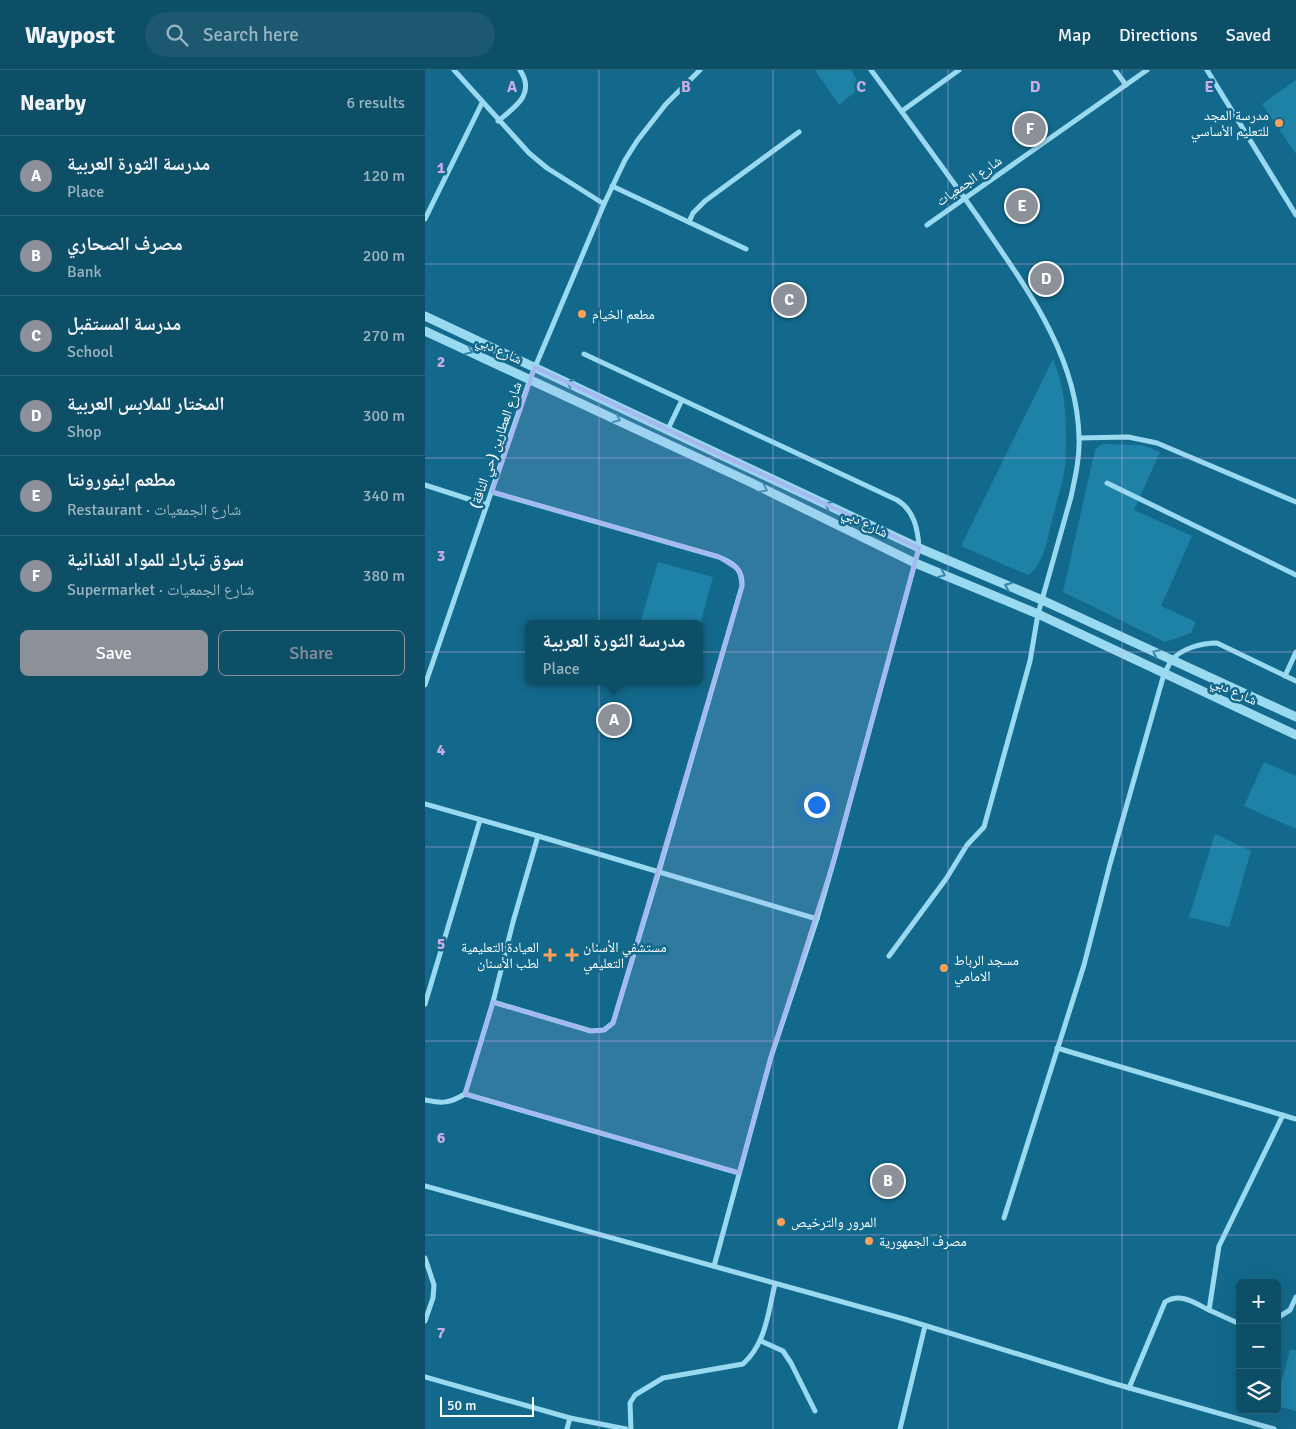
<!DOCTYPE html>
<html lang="en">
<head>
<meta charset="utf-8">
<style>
	body { margin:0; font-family:Signika,"Noto Naskh Arabic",sans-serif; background:#1c5971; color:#f1f3f6 }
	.controls { position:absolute; right:15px; bottom:15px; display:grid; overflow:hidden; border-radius:8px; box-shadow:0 5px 20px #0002 }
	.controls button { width:45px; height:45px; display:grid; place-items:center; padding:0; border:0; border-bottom:1px solid #2e667c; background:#0e4f68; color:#f1f3f6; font:25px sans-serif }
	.scale { position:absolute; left:15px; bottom:12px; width:94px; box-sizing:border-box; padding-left:5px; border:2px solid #fff; border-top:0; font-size:14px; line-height:18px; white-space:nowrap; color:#fff; -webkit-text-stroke:4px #13698b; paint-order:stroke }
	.you { position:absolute; left:391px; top:734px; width:18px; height:18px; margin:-12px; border:4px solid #fff; border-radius:50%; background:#1a73e8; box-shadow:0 0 0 8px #1a73e833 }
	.badge { display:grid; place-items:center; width:32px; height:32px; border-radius:50%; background:#8c9099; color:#fff; font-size:16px; font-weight:700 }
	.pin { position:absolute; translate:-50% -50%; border:2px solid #fff; box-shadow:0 1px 5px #0006 }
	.popup { position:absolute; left:100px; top:550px; width:178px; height:65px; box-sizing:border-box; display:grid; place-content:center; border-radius:8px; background:#0e4f68; filter:drop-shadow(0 1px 4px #0005); font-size:16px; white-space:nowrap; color:#9bb5c0 }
	.popup b { font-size:19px; color:#f1f3f6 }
	.popup::after { content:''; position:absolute; left:50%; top:100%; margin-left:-10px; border:10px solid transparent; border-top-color:#0e4f68 }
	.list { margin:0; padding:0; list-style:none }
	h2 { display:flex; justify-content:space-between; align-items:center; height:65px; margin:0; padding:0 20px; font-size:21px }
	h2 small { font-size:16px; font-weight:400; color:#9bb5c0 }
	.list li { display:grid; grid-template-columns:32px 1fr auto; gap:15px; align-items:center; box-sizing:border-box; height:80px; padding:0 20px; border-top:1px solid #2e667c }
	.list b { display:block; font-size:19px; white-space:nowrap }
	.list p { margin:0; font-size:16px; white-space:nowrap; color:#9bb5c0 }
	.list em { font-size:16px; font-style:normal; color:#9bb5c0 }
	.actions { display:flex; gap:10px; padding:15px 20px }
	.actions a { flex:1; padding:11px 0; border:1px solid #8c9099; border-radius:8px; text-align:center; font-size:18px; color:#8c9099 }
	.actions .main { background:#8c9099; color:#fff }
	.icon { flex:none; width:28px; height:28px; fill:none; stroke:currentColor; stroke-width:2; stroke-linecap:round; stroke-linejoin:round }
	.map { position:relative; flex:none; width:871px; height:1359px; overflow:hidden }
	header { display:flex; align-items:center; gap:30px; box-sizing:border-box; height:70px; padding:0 25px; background:#0e4f68; border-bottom:1px solid #2e667c }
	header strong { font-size:24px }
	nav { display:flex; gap:28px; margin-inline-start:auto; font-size:18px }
	.search { width:350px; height:45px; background:#1c5971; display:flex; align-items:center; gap:12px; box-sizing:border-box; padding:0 18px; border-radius:28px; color:#9bb5c0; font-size:19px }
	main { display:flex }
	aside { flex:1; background:#0e4f68 }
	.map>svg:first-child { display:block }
	.green { fill:#1e82a7 }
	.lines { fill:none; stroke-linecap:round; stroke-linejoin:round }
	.minor { stroke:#9adaf0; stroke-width:5 }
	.tertiary { stroke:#9adaf0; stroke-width:9 }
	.oneway { stroke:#3585a4 }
	.marked { fill:#a5b8ef; fill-opacity:0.2; stroke:#a5b8ef; stroke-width:4; stroke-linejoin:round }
	.grid { fill:none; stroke:#caabe5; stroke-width:1; stroke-opacity:0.55 }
	.poi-dot { fill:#ffa059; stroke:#13698b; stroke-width:2 }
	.labels { text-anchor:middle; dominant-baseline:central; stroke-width:5; stroke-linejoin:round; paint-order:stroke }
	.poi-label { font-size:14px; fill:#fff; stroke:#13698b; text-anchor:start }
	.street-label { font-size:14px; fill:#fff; stroke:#13698b }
	.grid-label { font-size:16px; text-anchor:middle; font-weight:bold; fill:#caabe5; stroke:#13698b; stroke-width:5; stroke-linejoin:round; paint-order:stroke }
</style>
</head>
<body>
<header>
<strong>Waypost</strong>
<div class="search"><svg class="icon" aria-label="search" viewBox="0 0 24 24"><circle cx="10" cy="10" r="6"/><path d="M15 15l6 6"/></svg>Search here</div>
<nav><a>Map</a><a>Directions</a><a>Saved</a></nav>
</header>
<main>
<aside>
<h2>Nearby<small>6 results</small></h2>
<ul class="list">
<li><span class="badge">A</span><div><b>مدرسة الثورة العربية</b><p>Place</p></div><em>120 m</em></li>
<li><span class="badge">B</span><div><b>مصرف الصحاري</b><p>Bank</p></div><em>200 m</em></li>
<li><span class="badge">C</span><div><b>مدرسة المستقبل</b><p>School</p></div><em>270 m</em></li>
<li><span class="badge">D</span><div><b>المختار للملابس العربية</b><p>Shop</p></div><em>300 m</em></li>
<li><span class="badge">E</span><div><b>مطعم ايفورونتا</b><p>Restaurant · شارع الجمعيات</p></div><em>340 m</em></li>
<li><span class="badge">F</span><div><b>سوق تبارك للمواد الغذائية</b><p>Supermarket · شارع الجمعيات</p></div><em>380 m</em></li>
</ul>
<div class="actions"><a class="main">Save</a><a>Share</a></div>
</aside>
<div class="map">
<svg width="871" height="1359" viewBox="0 0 871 1359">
	<rect width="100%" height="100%" fill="#13698b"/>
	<g class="green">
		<path d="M390,0H426L436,17L414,35Z"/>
		<path d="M871,10V84L837,34Z"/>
		<path d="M628,289C640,318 641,344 641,375C640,383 641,391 640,398C637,417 630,436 626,454C622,472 618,495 603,505L536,476Z"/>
		<path d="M677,374L717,375L735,382L709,440L767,466L736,536L771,552L766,563L740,572L638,522L670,380Z"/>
		<path d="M233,492L288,507L274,558V554H215Z"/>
		<path d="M839,692L871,706V759L819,736Z"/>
		<path d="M790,764L826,781L804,857L764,847Z"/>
		<path d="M865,1279L871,1281V1341L852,1336V1329Z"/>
	</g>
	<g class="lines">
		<g class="minor">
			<path d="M29,0L104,83L122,98L179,134"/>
			<path d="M446,0C483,50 520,100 555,150C600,216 652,284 654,367C655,387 650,408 646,427L613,544L605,591L559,757L542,775L521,809L464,886"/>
			<path d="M690,0L701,15"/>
			<path d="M782,0L871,145"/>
			<path d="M477,41L534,0"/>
			<path d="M73,51C90,37 111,24 95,0"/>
			<path d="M187,116L321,179"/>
			<path d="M0,149L57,33"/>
			<path d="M264,152L268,143L280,131L374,62"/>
			<path d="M502,155L722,0"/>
			<path d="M159,284L472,430C489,440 493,459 494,478L411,783L392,849L346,987L289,1196"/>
			<path d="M243,359L257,330"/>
			<path d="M654,368L703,367L732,373L871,432"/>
			<path d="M682,413L871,505"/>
			<path d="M0,415L62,435"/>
			<path d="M67,422L294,487C309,493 318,500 317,516L234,801L188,953L179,960L166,961L68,932"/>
			<path d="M860,606L871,582"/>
			<path d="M0,615L105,309L179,134L200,90L212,71L241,34L275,0"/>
			<path d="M0,734L113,766L392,849"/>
			<path d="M0,934L55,750"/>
			<path d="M632,978L871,1049"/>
			<path d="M40,1024L68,932L88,852L113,766"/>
			<path d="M0,1030C17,1034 25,1033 40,1024L314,1103"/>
			<path d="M0,1116L479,1249L687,1313L849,1359"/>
			<path d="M579,1148L659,895L685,794L739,604C742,600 744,593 747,590C757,578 777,573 792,573L871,611"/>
			<path d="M0,1188L9,1215L8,1228L0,1251"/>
			<path d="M852,1248L865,1240L871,1227"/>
			<path d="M815,1254L784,1240L794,1176L858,1045"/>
			<path d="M336,1271L358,1281L366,1293L390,1341"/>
			<path d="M0,1307L145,1348L201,1359"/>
			<path d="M704,1318L740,1232C756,1222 769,1233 784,1240"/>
			<path d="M142,1359L145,1348"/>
			<path d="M206,1359L205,1333L210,1325L238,1308L318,1294C341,1273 343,1243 350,1214"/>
			<path d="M475,1359L500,1256"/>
		</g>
		<g class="tertiary">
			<path d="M0,246L494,478L617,530L871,647"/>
			<path d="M0,261L327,413L490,493L613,544L871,665"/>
		</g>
	</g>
	<defs><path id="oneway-chevron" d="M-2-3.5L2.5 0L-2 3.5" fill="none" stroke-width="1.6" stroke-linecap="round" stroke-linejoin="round" transform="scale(1.25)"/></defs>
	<g class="oneway">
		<use href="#oneway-chevron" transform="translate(44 281) rotate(25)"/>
		<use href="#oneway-chevron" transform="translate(145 313) rotate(-155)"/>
		<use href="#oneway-chevron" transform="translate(192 349) rotate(25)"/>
		<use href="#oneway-chevron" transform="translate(339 419) rotate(26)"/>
		<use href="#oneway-chevron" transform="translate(403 435) rotate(-155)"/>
		<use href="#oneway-chevron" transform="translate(517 504) rotate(23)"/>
		<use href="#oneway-chevron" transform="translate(583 516) rotate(-157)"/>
		<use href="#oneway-chevron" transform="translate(731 583) rotate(-155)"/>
	</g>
	<path class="marked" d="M110,297L494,478L411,783L346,987L314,1103L40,1024L68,932L166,961L179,960L188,953L317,516L314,500L294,487L67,422Z"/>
	<path class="grid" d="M174,0V1359M348,0V1359M523,0V1359M697,0V1359M0,194H871M0,388H871M0,582H871M0,777H871M0,971H871M0,1165H871"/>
	<g class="poi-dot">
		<circle cx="854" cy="53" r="5"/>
		<circle cx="157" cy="244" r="5"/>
		<path d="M122.5 877.5h5v5h5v5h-5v5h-5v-5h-5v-5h5z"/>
		<path d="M144.5 877.5h5v5h5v5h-5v5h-5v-5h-5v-5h5z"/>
		<circle cx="519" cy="898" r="5"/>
		<circle cx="356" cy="1152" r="5"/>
		<circle cx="444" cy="1171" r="5"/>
	</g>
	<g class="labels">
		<g class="poi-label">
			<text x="844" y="45" text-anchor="end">مدرسة المجد<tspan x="844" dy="16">للتعليم الأساسي</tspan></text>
			<text x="167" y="244">مطعم الخيام</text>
			<text x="114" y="877" text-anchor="end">العيادة التعليمية<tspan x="114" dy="16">لطب الأسنان</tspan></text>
			<text x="158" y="877">مستشفي الأسنان<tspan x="158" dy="16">التعليمي</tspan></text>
			<text x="529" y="890">مسجد الرباط<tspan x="529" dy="16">الامامي</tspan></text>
			<text x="366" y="1152">المرور والترخيص</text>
			<text x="454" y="1171">مصرف الجمهورية</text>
		</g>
		<g class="street-label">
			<text transform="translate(544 111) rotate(-35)">شارع الجمعيات</text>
			<text transform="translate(74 280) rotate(25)">شارع دبي</text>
			<text transform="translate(71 375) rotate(-71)">شارع العطارين (حي الناقة)</text>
			<text transform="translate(440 453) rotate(26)">شارع دبي</text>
			<text transform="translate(809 621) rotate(25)">شارع دبي</text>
		</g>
	</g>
	<g class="grid-label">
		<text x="87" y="22">A</text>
		<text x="261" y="22">B</text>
		<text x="436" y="22">C</text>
		<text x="610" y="22">D</text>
		<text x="784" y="22">E</text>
		<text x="16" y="103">1</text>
		<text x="16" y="297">2</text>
		<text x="16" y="491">3</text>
		<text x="16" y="685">4</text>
		<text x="16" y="879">5</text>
		<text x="16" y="1073">6</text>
		<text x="16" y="1268">7</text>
	</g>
</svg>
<div class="controls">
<button>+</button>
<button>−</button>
<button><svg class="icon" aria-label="layers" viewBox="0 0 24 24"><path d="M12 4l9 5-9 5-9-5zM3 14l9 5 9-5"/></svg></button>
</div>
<div class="scale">50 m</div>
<div class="you"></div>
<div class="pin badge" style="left:189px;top:650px">A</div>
<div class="popup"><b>مدرسة الثورة العربية</b>Place</div>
<div class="pin badge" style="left:463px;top:1111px">B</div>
<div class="pin badge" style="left:364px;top:230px">C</div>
<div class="pin badge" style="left:621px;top:209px">D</div>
<div class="pin badge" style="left:597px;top:136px">E</div>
<div class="pin badge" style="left:605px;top:59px">F</div>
</div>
</main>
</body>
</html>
